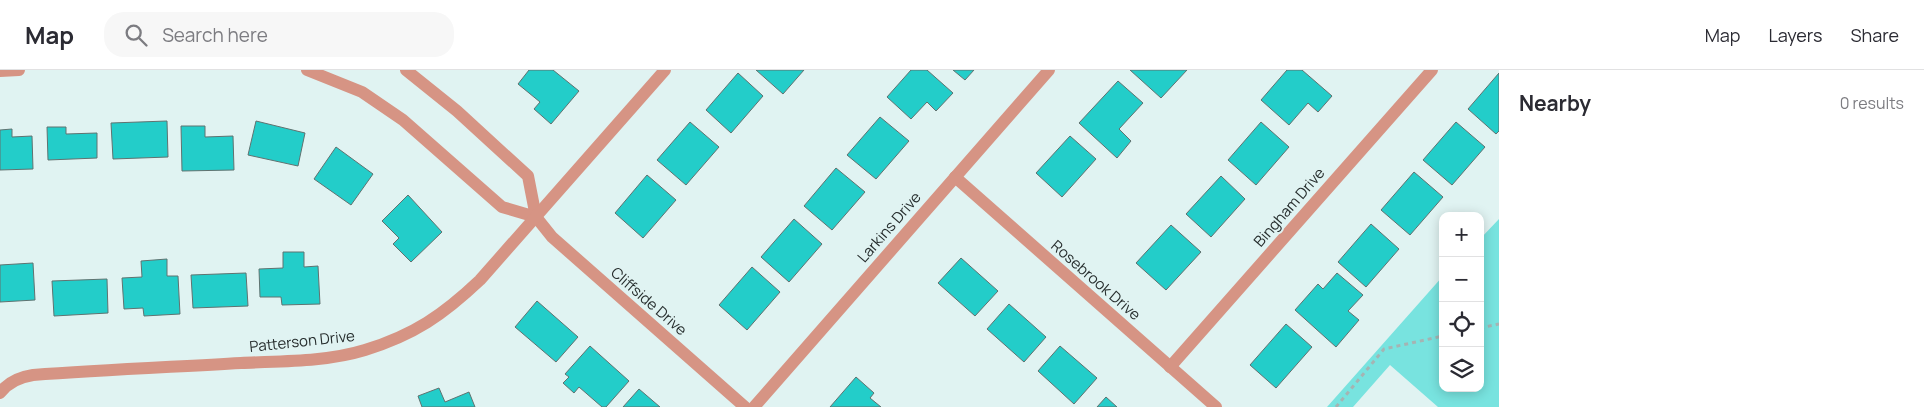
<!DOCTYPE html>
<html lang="en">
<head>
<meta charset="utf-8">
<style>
	body { margin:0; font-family:Manrope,sans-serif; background:#f7f7f7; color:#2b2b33 }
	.controls { position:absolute; right:15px; bottom:15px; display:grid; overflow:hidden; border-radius:10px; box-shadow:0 2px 12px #0003 }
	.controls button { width:45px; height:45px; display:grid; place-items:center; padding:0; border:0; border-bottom:1px solid #e1e1e2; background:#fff; color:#2b2b33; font:25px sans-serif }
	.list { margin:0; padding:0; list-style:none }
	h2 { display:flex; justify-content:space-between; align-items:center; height:65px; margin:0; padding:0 20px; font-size:21px }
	h2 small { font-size:16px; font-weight:400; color:#7c7c81 }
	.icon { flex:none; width:28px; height:28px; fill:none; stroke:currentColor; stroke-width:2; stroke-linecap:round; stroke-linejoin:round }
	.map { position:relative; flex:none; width:1499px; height:337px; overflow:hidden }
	header { display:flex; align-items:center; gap:30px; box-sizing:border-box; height:70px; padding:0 25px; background:#fff; border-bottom:1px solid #e1e1e2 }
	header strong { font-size:24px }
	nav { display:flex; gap:28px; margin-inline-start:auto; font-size:18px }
	.search { width:350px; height:45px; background:#f7f7f7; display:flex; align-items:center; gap:12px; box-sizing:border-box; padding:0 18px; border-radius:20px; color:#7c7c81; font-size:19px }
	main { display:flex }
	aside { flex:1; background:#fff }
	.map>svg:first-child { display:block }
	.green { fill:#78e3df }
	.building { fill:#23cdc9; stroke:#607270 }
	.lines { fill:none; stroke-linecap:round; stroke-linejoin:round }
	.path { stroke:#a5b4b3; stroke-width:3; stroke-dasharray:4 4; stroke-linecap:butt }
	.minor { stroke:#d69484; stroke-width:12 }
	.labels { text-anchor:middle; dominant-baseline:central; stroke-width:4; stroke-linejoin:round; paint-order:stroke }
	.street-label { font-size:15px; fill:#272e2e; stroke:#e0f3f2 }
</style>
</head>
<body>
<header>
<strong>Map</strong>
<div class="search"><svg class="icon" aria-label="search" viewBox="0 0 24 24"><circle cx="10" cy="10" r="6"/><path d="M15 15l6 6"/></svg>Search here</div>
<nav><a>Map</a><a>Layers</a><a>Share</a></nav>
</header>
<main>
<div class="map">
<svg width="1499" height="337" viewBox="0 0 1499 337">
	<rect width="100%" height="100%" fill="#e0f3f2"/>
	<path class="green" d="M1499,149V337H1438L1390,295L1353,337H1327L1443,206V318H1480V169Z"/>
	<g class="building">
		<path d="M529,0H553L579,21L551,54L534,39L540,32L518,14Z"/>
		<path d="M756,0H804L783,24Z"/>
		<path d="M911,0H927L953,23L936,41L927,32L911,49L887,27Z"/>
		<path d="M953,0H974L965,10Z"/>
		<path d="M1130,0H1187L1161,28Z"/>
		<path d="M1287,0H1302L1332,26L1318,42L1308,33L1289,55L1261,30Z"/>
		<path d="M738,3L763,26L731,63L706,40Z"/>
		<path d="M1499,3V61L1496,64L1468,39Z"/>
		<path d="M1118,11L1143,33L1119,59L1131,71L1117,88L1079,53Z"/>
		<path d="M880,47L909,71L876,109L847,85Z"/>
		<path d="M167,51L168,87L113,89L111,53Z"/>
		<path d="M256,51L305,63L298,96L248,85Z"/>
		<path d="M690,52L719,77L686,115L657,90Z"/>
		<path d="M1261,52L1289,77L1256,115L1228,90Z"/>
		<path d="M1456,52L1485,77L1452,115L1423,90Z"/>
		<path d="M181,56H205V67L233,66L234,100L182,101Z"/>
		<path d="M47,57H66V64L97,63V88L48,90Z"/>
		<path d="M12,59V67L32,66L33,99L0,100V60Z"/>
		<path d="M1070,66L1096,89L1062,127L1036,103Z"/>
		<path d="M336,77L373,104L351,135L314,109Z"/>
		<path d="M836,98L865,122L832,160L804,136Z"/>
		<path d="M1414,102L1443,127L1410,165L1381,140Z"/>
		<path d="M647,105L676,130L643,168L615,143Z"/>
		<path d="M1221,106L1245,129L1211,167L1186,144Z"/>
		<path d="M408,125L442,162L411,192L393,174L399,168L382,151Z"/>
		<path d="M794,149L822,174L789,212L761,187Z"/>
		<path d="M1371,154L1399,179L1366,217L1338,192Z"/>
		<path d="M1171,155L1201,182L1166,220L1136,193Z"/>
		<path d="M283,182H304V197L318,196L320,234L282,235L281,227H260L259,199L283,198Z"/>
		<path d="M961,188L998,221L975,246L938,213Z"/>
		<path d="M167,189V206H178L180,244L144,246L143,238L124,239L122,208L142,207L141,191Z"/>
		<path d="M33,193L35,230L0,232V195Z"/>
		<path d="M752,197L780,222L747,260L719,235Z"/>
		<path d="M246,203L248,236L193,238L191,205Z"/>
		<path d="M1337,203L1363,225L1348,241L1359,250L1336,277L1295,240L1318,214L1323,219Z"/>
		<path d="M107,209L108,243L54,246L52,211Z"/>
		<path d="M537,231L578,267L556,292L515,257Z"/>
		<path d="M1009,234L1046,267L1024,292L987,259Z"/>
		<path d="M1286,254L1312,277L1276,318L1250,295Z"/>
		<path d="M590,276L629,311L606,337H602L579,317L574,323L563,313L569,307L565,304Z"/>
		<path d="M1060,276L1097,308L1074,334L1038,301Z"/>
		<path d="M856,307L874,323L870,328L881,337H830Z"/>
		<path d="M439,318L445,332L469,322L475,337H422L418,326Z"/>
		<path d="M639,319L660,337H623Z"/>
		<path d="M1106,327L1117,337H1097Z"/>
	</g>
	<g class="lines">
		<g class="path">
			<path d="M1480,258L1499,254"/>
			<path d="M1336,337L1384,279L1443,266"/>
		</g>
		<g class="minor">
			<path d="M307,0L362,22L403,50L502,137L536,147L528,106L457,41L406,0"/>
			<path d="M0,1L19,0"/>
			<path d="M955,107L1216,337"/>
			<path d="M536,147L552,167L745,337"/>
			<path d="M1170,297L1432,0"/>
			<path d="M0,323C8,312 20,307 33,305C102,300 172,297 241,293C281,291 326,292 365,280C414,265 443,245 480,210L665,0"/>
			<path d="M754,337L1049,0"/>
		</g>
	</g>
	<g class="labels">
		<g class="street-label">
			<text transform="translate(1289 137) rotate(-49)">Bingham Drive</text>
			<text transform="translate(889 157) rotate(-49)">Larkins Drive</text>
			<text transform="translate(1096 210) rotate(41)">Rosebrook Drive</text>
			<text transform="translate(649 231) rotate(41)">Cliffside Drive</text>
			<text transform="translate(302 271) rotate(-6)">Patterson Drive</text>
		</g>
	</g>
</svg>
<div class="controls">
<button>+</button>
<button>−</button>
<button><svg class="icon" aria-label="locate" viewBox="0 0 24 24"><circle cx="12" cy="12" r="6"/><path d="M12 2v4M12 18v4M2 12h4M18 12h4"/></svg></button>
<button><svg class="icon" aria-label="layers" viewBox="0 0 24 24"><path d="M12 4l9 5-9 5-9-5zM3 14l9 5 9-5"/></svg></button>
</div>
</div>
<aside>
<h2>Nearby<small>0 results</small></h2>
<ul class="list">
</ul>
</aside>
</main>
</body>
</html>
